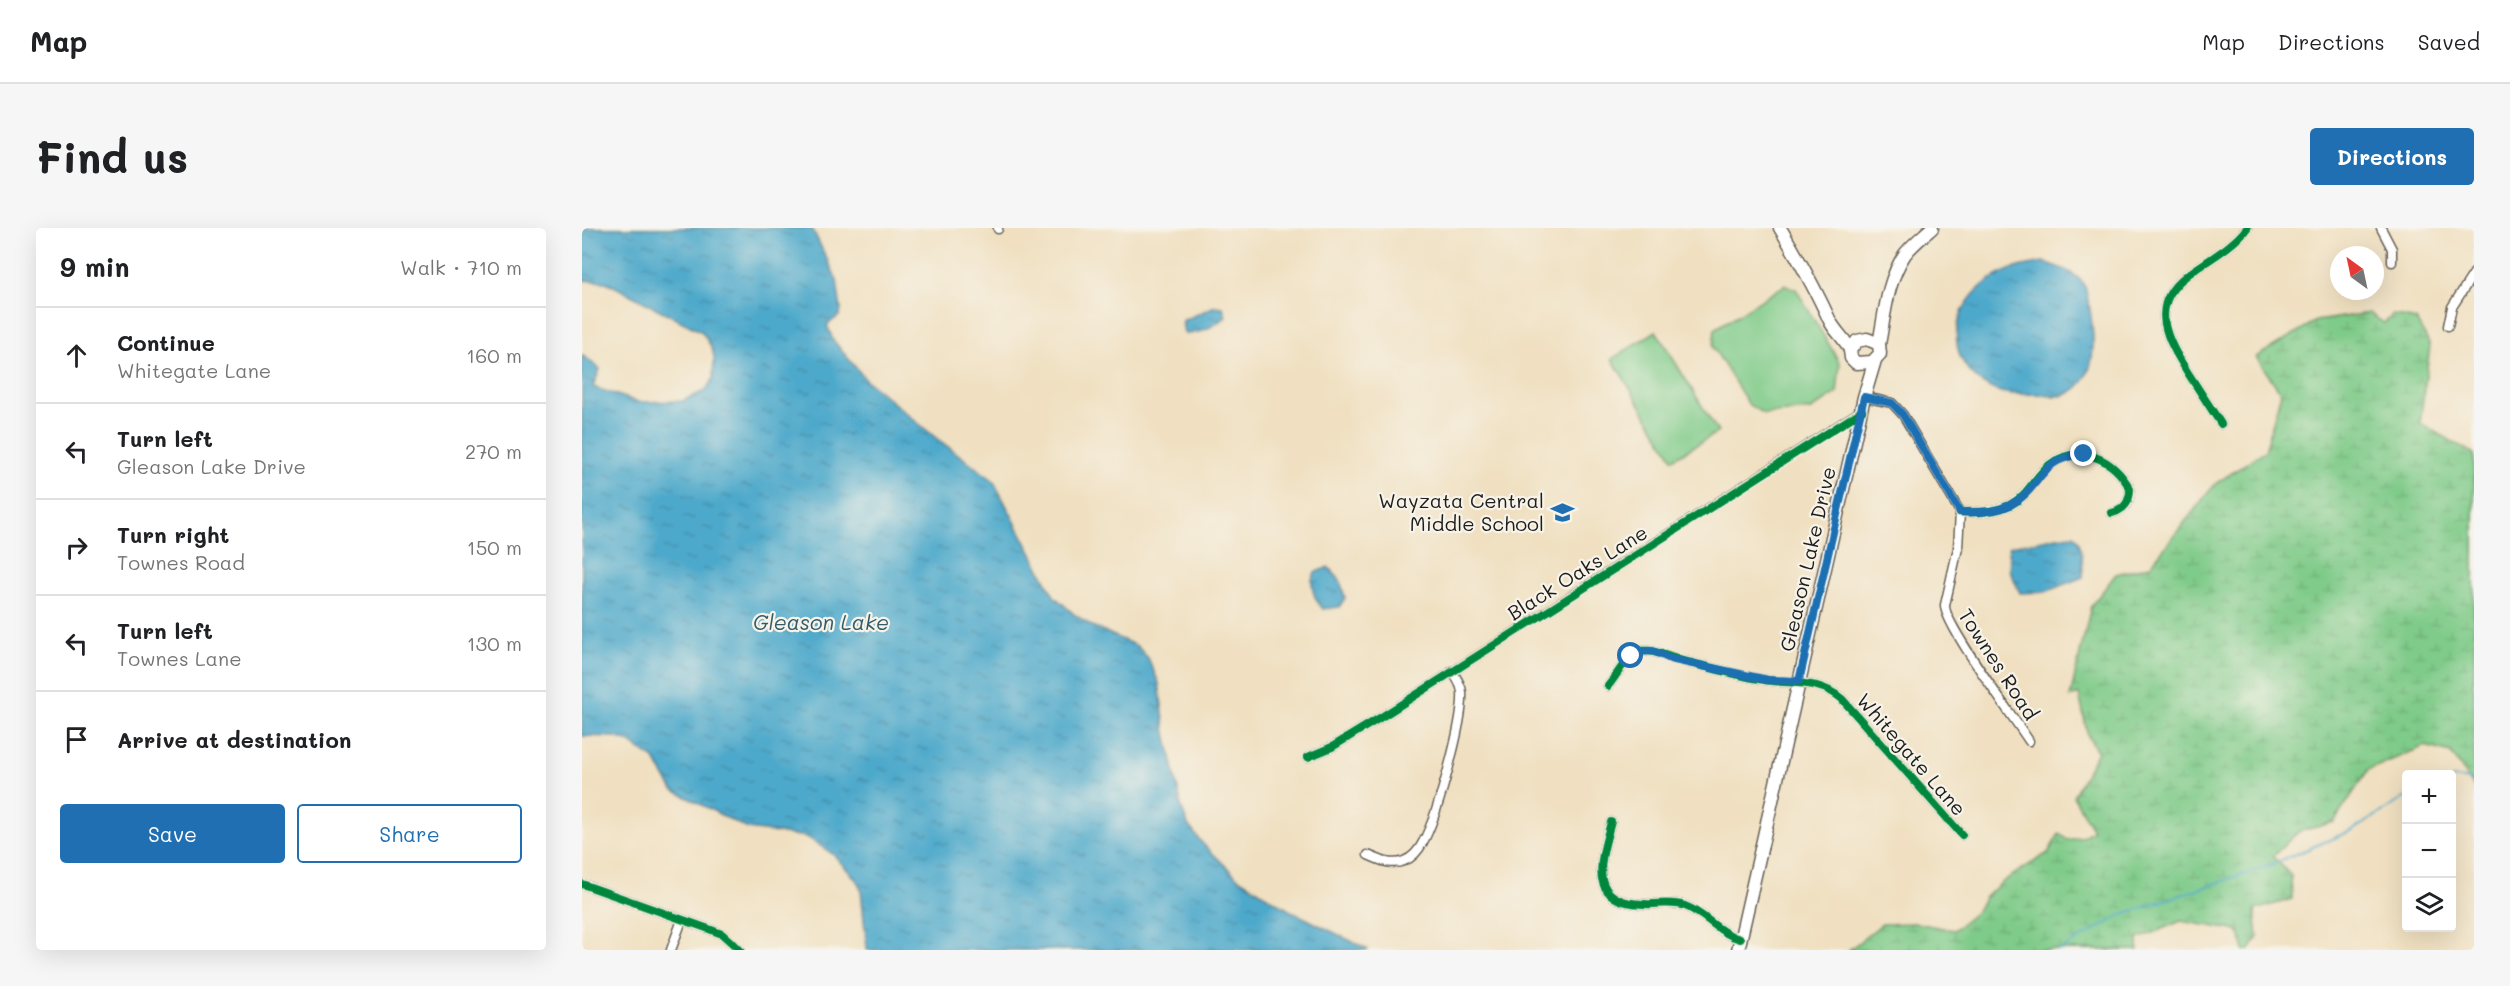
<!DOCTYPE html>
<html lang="en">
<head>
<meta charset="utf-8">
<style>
	body { margin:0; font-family:Mali,sans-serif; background:#f6f6f6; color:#202124 }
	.controls { position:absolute; right:18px; bottom:18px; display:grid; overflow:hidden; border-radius:6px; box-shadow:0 6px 24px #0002 }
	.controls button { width:54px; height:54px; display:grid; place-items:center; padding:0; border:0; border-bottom:2px solid #e0e0e0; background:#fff; color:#202124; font:30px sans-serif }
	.compass { position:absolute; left:1748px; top:18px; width:54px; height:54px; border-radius:50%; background:#fff; box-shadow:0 6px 24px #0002; rotate:327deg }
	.stop { position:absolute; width:18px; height:18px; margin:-14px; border:4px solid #1f6fb2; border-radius:50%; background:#fff }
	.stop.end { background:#1f6fb2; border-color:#fff; box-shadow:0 2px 6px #0008 }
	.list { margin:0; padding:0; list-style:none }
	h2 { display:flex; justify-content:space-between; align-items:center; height:78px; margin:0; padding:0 24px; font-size:26px }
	h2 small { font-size:20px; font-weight:400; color:#757577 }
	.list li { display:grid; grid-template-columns:39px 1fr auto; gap:18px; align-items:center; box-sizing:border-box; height:96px; padding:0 24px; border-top:2px solid #e0e0e0 }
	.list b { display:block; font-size:22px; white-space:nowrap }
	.list p { margin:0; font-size:20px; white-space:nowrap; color:#757577 }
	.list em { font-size:20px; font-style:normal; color:#757577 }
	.actions { display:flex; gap:12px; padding:18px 24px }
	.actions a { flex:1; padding:14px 0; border:2px solid #1f6fb2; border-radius:6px; text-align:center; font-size:21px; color:#1f6fb2 }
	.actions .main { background:#1f6fb2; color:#fff }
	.icon { flex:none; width:33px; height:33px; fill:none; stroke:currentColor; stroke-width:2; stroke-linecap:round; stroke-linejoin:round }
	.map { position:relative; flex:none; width:1892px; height:722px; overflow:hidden; border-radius:6px }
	header { display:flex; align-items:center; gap:36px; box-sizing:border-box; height:84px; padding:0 30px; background:#fff; border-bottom:2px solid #e0e0e0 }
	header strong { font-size:28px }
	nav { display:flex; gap:33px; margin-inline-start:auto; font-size:21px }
	.intro { display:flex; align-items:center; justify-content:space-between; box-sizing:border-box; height:144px; padding:0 36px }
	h1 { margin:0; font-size:42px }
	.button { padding:15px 27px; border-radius:6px; background:#1f6fb2; color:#fff; font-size:21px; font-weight:700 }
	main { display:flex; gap:36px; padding:0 36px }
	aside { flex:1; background:#fff; border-radius:6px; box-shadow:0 6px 24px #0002 }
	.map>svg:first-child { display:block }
	.green { fill:#7fcb89; stroke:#4e7452; stroke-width:1.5 }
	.wetland { fill:url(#wetland-marsh); stroke:#4e7452; stroke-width:1.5 }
	.water { fill:url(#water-ripples); stroke:#346274; stroke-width:1.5 }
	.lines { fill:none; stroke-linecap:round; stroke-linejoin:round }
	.stream { stroke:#4da9cb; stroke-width:2 }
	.street-casing { stroke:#666156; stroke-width:11 }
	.secondary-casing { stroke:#666156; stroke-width:15 }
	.street { stroke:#fff; stroke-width:8 }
	.secondary { stroke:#fff; stroke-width:12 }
	.cycleway-casing { stroke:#f7f3e8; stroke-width:11 }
	.cycleway { stroke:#00873e; stroke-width:8 }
	.route { stroke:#1f6fb2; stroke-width:8 }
	.labels { text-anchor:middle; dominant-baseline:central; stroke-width:4.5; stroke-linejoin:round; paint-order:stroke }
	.poi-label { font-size:20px; fill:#1c1c1c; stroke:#f7f3e8; text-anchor:end }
	.street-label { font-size:20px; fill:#1c1c1c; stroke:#f7f3e8 }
	.water-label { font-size:21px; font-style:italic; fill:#325b6b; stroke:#f7f3e8 }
</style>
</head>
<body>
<header>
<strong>Map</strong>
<nav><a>Map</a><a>Directions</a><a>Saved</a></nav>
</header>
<div class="intro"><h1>Find us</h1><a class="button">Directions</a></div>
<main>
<aside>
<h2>9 min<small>Walk · 710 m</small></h2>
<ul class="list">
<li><svg class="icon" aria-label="ahead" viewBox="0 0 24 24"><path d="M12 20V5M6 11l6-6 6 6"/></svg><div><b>Continue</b><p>Whitegate Lane</p></div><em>160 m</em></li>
<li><svg class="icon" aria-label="left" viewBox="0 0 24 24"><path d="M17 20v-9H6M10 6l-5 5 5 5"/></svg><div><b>Turn left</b><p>Gleason Lake Drive</p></div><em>270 m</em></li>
<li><svg class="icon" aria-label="right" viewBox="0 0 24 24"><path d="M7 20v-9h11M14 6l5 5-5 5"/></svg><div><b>Turn right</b><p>Townes Road</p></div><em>150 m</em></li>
<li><svg class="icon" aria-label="left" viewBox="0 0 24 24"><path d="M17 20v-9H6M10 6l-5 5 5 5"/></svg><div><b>Turn left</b><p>Townes Lane</p></div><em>130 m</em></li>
<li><svg class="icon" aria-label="arrive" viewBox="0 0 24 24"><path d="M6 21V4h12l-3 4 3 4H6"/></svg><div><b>Arrive at destination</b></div></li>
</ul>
<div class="actions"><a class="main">Save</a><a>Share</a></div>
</aside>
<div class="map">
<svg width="1892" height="722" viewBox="0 0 1892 722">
	<defs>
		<pattern id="wetland-marsh" width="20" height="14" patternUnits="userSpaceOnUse" patternTransform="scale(1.5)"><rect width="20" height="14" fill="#7fcb89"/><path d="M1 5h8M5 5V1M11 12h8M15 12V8" fill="none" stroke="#6dae76"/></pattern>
		<pattern id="water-ripples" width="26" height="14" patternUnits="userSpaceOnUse" patternTransform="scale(1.5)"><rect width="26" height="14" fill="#4da9cb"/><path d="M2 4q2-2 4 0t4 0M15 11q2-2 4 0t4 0" fill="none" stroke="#3f89a4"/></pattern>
	</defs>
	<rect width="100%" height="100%" fill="#f7f3e8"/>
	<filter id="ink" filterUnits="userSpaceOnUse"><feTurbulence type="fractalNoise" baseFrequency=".0167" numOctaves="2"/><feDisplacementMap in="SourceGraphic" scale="12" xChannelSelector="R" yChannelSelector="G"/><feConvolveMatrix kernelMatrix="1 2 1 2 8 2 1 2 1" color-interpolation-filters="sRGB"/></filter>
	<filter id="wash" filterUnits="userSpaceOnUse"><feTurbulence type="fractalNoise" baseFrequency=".008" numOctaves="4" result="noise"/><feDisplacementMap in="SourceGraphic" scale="24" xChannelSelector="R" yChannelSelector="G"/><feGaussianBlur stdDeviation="1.35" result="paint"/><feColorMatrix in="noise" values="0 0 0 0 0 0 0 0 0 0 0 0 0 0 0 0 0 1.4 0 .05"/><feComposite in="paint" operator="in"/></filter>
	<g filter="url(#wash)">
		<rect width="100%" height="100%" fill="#f0e0c1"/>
		<g class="green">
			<path d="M1203,57L1214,61L1258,135L1255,165L1229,182L1182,186L1167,177L1131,119L1133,101Z"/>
			<path d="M1074,103L1136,204L1091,231L1030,131Z"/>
		</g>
		<path class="wetland" d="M1787,85L1802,95L1811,87L1834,92L1848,117L1838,195L1892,226V559L1869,525L1843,518L1786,542L1752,594L1716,604L1691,628L1709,648L1710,671L1673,682L1676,709L1668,722H1662L1657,703L1599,693L1556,711V722H1267L1300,696L1334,695L1372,702L1394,684L1403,669L1423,652L1466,625L1477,606L1486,612L1500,609L1511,602L1491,568L1516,524L1506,508L1497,466L1488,469L1509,378L1534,346L1568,338L1633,256L1683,223L1699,165L1674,129L1734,93Z"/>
		<g class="water">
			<path d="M3,0H230L255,52L259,83L257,88L245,97L251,112L284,152L353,209L411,252L472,368L492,386L510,398L555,418L566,430L577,455L583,500L600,581L606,597L620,615L655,649L707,682L787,722H285L279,662L276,654L252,627L225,609L166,601L91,562L72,531L45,513L34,509L0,508V127L18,141L11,159L56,174L100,173L123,163L131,151L132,129L130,120L120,104L24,54L0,52V5Z"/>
			<path d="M1461,34C1476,39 1495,43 1503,59C1505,63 1505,71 1507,76C1512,104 1518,148 1489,164C1476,172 1462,166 1449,166C1427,167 1412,166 1394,150C1354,114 1381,60 1425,43C1436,38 1449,37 1461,34Z"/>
			<path d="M633,78L641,79L644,89C634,97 616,108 602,105L600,93Z"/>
			<path d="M1492,307C1502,318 1500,334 1501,349L1463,364L1438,365L1428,342L1427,319C1438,314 1446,316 1457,313C1469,310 1479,308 1492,307Z"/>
			<path d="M746,339L758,352L763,370L757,379L741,381C734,375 725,354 733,345C735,343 743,341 746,339Z"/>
		</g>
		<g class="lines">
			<g class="stream">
				<path d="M1870,550L1892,552"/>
				<path d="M1478,722L1541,686L1683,639L1771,602L1824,569"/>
			</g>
		</g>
	</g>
	<g filter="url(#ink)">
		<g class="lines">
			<defs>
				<g id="street">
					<path d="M416,0V1"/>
					<path d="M1799,0L1810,21V34"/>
					<path d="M1866,98L1870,79L1892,45"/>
					<path d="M1282,169L1310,175L1321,187L1378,284L1376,320L1363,377C1361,395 1433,491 1447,513"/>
					<path d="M1639,196C1628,179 1617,162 1606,145C1586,113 1565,78 1604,48C1624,33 1650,20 1665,0"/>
					<path d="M1378,284C1394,285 1413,284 1428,277C1446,268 1452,249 1467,237C1497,214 1533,231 1548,261C1548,274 1542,282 1530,285"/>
					<path d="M1026,458C1035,448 1043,429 1056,424C1068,419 1091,431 1105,434C1133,440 1162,450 1191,453C1216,456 1239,453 1260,471L1380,607"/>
					<path d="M726,529L750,519L801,488L1279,183"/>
					<path d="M1029,594C1019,631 1003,675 1062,676C1076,677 1089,673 1103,678C1124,686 1136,705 1158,711"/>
					<path d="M786,627C797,632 810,638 822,633C830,630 837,622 841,614C855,589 882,492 880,464C879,456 875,450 870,443"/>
					<path d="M0,656L127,701L140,706L158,722"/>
					<path d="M89,722L100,692"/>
				</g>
				<g id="secondary">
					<path d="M1198,0C1216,30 1233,60 1247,91C1252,103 1263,110 1268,122"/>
					<path d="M1285,111L1297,116L1298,126L1290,134L1274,135L1269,130L1268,122L1275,113Z"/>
					<path d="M1297,116C1303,85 1305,53 1323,26C1330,17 1341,8 1350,0"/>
					<path d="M1156,722L1282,169L1293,132"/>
				</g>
			</defs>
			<use href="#street" class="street-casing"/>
			<use href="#secondary" class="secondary-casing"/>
			<use href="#street" class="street"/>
			<use href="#secondary" class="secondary"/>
			<defs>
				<g id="cycleway">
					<path d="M1639,196C1628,179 1617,162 1606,145C1586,113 1565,78 1604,48C1624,33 1650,20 1665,0"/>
					<path d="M1378,284C1394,285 1413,284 1428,277C1446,268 1452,249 1467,237C1497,214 1533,231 1548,261C1548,274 1542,282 1530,285"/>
					<path d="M1026,458C1035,448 1043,429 1056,424C1068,419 1091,431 1105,434C1133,440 1162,450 1191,453C1216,456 1239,453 1260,471L1380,607"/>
					<path d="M726,529L750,519L801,488L1280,183"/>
					<path d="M1029,594C1019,631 1003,675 1062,676C1076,677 1089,673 1103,678C1124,686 1136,705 1158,711"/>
					<path d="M0,656L127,701L140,706L158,722"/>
				</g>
			</defs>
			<use href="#cycleway" class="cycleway-casing"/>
			<use href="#cycleway" class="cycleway"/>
		</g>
	</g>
	<g class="lines" filter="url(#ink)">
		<path class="route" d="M1049,428L1055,424L1071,423L1088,431L1186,452L1217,453L1282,169L1310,175L1321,187L1378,284C1394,285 1413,284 1428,277C1461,260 1455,230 1502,226"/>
	</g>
	<defs>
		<symbol id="school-bare" viewBox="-9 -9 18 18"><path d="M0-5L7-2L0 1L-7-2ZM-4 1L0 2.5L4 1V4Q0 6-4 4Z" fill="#1f6fb2" stroke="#f7f3e8" stroke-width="2.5" paint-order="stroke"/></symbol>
	</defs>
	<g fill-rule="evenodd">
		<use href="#school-bare" x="964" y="268" width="33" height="33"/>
	</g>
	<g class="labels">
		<g class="poi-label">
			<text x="962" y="272">Wayzata Central<tspan x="962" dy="23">Middle School</tspan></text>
		</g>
		<g class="street-label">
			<text transform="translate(1225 331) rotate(-77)">Gleason Lake Drive</text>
			<text transform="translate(995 344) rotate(-32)">Black Oaks Lane</text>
			<text transform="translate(1417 436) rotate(57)">Townes Road</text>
			<text transform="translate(1330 526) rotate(49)">Whitegate Lane</text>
		</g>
		<g class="water-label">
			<text x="239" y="393">Gleason Lake</text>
		</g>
	</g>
</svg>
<div class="controls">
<button>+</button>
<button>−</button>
<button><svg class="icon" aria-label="layers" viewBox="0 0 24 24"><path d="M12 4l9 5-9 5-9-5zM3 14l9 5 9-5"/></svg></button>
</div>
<svg class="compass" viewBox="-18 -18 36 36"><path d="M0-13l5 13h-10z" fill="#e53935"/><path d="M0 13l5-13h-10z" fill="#757577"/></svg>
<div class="stop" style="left:1049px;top:428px"></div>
<div class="stop end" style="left:1502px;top:226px"></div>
</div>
</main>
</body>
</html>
